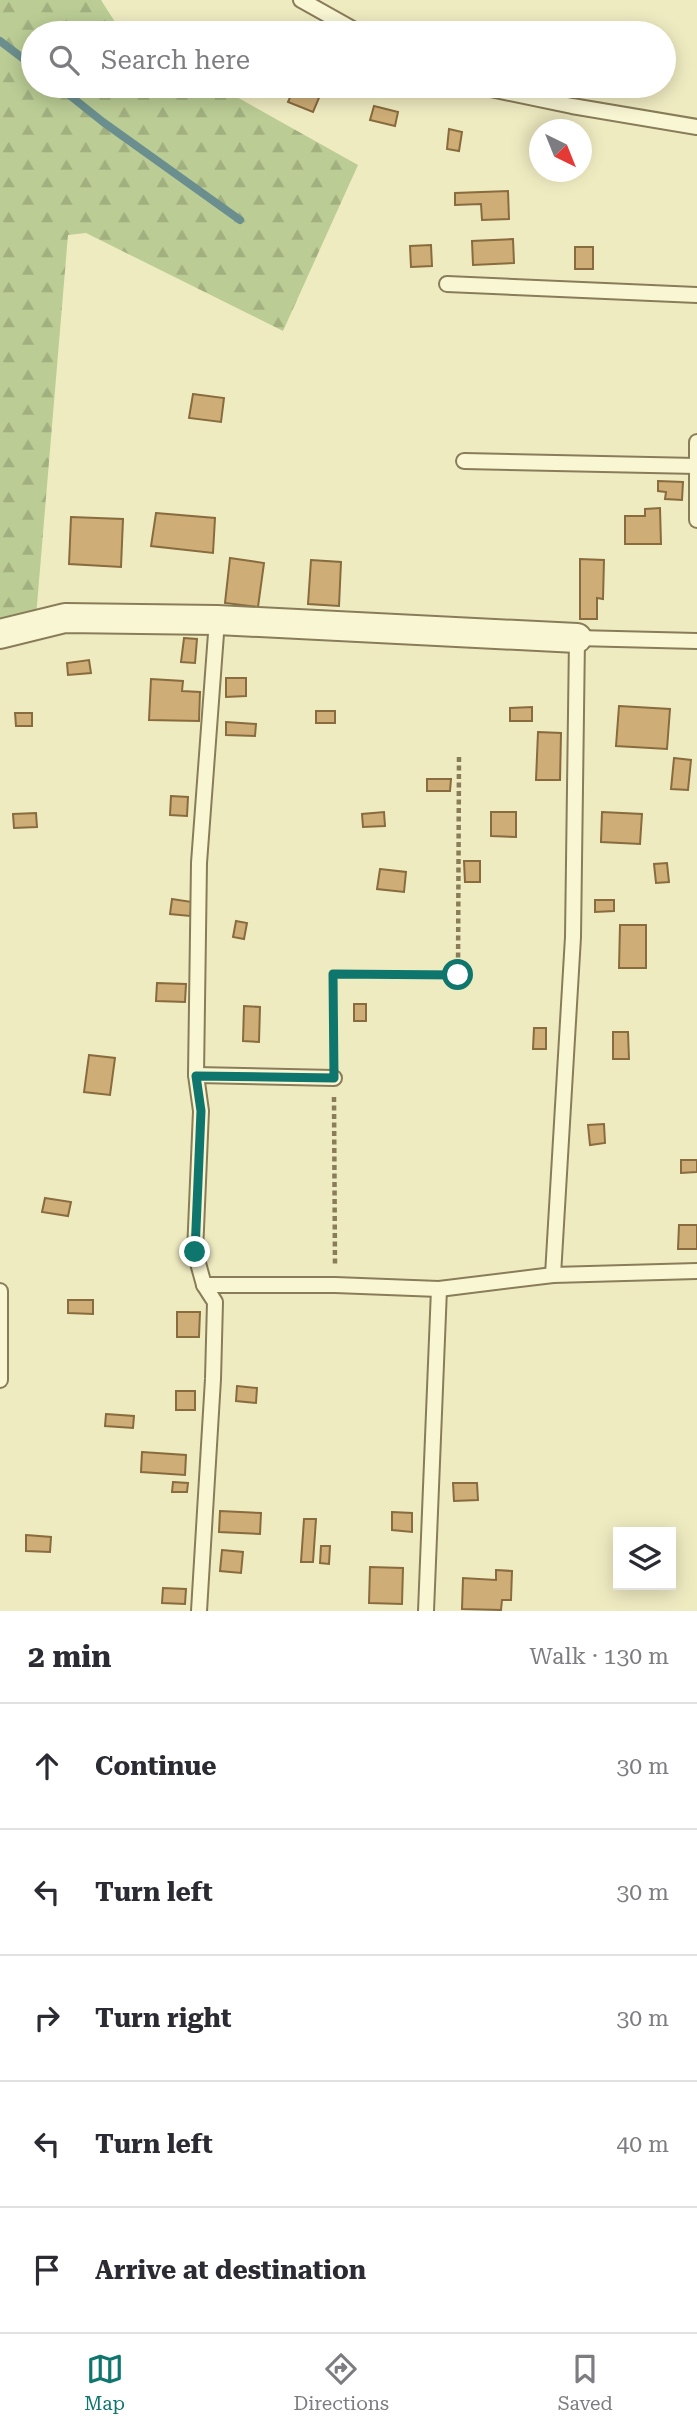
<!DOCTYPE html>
<html lang="en">
<head>
<meta charset="utf-8">
<style>
	body { margin:0; font-family:"Roboto Serif",serif; background:#f7f7f7; color:#2b2b33 }
	.controls { position:absolute; right:21px; bottom:21px; display:grid; overflow:hidden; border-radius:0px; box-shadow:0 4px 18px #0003 }
	.controls button { width:63px; height:63px; display:grid; place-items:center; padding:0; border:0; border-bottom:2px solid #e1e1e2; background:#fff; color:#2b2b33; font:35px sans-serif }
	.compass { position:absolute; left:529px; top:119px; width:63px; height:63px; border-radius:50%; background:#fff; box-shadow:0 4px 18px #0003; rotate:137deg }
	.stop { position:absolute; width:21px; height:21px; margin:-16px; border:5px solid #0f766e; border-radius:50%; background:#fff }
	.stop.end { background:#0f766e; border-color:#fff; box-shadow:0 2px 7px #0008 }
	.list { margin:0; padding:0; list-style:none }
	h2 { display:flex; justify-content:space-between; align-items:center; height:91px; margin:0; padding:0 28px; font-size:30px }
	h2 small { font-size:23px; font-weight:400; color:#7c7c81 }
	.list li { display:grid; grid-template-columns:46px 1fr auto; gap:21px; align-items:center; box-sizing:border-box; height:126px; padding:0 28px; border-top:2px solid #e1e1e2 }
	.list b { display:block; font-size:26px; white-space:nowrap }
	.list em { font-size:23px; font-style:normal; color:#7c7c81 }
	.icon { flex:none; width:38px; height:38px; fill:none; stroke:currentColor; stroke-width:2; stroke-linecap:round; stroke-linejoin:round }
	.map { position:relative; flex:none; width:697px; height:1611px; overflow:hidden }
	.search { position:absolute; background:#fff; box-shadow:0 4px 18px #0003; left:21px; right:21px; top:21px; height:77px; display:flex; align-items:center; gap:18px; box-sizing:border-box; padding:0 24px; border-radius:38px; color:#7c7c81; font-size:26px }
	.sheet { height:721px; background:#fff }
	nav { display:flex; justify-content:space-around; align-items:center; box-sizing:border-box; height:98px; border-top:2px solid #e1e1e2; background:#fff; font-size:19px; color:#7c7c81 }
	nav a { display:grid; justify-items:center; gap:4px }
	nav .on { color:#0f766e }
	.map>svg:first-child { display:block }
	.forest { fill:url(#forest-firs) }
	.lines { fill:none; stroke-linecap:round; stroke-linejoin:round }
	.stream { stroke:#6b8f8e; stroke-width:8 }
	.building { fill:#cead76; stroke:#886b3e; stroke-width:2 }
	.lane-casing { stroke:#897c58; stroke-width:18 }
	.street-casing { stroke:#897c58; stroke-width:32 }
	.path { stroke:#897c58; stroke-width:4.5; stroke-dasharray:5 3.5; stroke-linecap:butt }
	.lane { stroke:#f9f6d4; stroke-width:14 }
	.street { stroke:#f9f6d4; stroke-width:28 }
	.route { stroke:#0f766e; stroke-width:9 }
</style>
</head>
<body>
<div class="map">
<svg width="697" height="1611" viewBox="0 0 697 1611">
	<defs>
		<pattern id="forest-firs" width="22" height="20" patternUnits="userSpaceOnUse" patternTransform="scale(1.75)"><rect width="22" height="20" fill="#bbcd95"/><path d="M5 1l3.5 6h-7zM16 11l3.5 6h-7z" fill="#a2b080"/></pattern>
	</defs>
	<rect width="100%" height="100%" fill="#efebc1"/>
	<path class="forest" d="M0,0H101L122,33H33V86H217L358,165L283,331L86,233L68,235L36,617L0,629Z"/>
	<g class="lines">
		<g class="stream">
			<path d="M0,41L33,66"/>
			<path d="M58,86L103,122L240,220"/>
		</g>
	</g>
	<g class="building">
		<path d="M295,86H304L321,93L313,112L288,102Z"/>
		<path d="M374,106L398,112L395,126L370,120Z"/>
		<path d="M449,129L462,132L459,151L447,149Z"/>
		<path d="M508,191L509,219L482,220L481,204L455,205V193Z"/>
		<path d="M513,239L514,263L473,265L472,241Z"/>
		<path d="M431,245L432,266L411,267L410,246Z"/>
		<rect x="575" y="247" width="18" height="22"/>
		<path d="M193,394L224,398L221,422L189,418Z"/>
		<path d="M658,481L683,482L682,500L665,499L666,492L658,491Z"/>
		<path d="M660,508L661,544H625V516H645V509Z"/>
		<path d="M156,513L215,518L213,553L151,546Z"/>
		<path d="M71,517L123,519L121,567L69,564Z"/>
		<path d="M230,558L264,563L258,607L225,603Z"/>
		<path d="M580,559L604,560L603,599L597,598V619H580Z"/>
		<path d="M311,560L341,562L339,606L308,604Z"/>
		<path d="M184,638L197,639L195,663L181,662Z"/>
		<path d="M89,660L91,673L68,675L67,663Z"/>
		<path d="M226,678H246V696L226,697Z"/>
		<path d="M151,679L183,681L182,691L200,692L199,721L149,720Z"/>
		<path d="M619,706L670,709L667,749L616,746Z"/>
		<path d="M532,707V721H510V708Z"/>
		<rect x="316" y="711" width="19" height="12"/>
		<path d="M15,713H32V726H16Z"/>
		<path d="M226,722L256,724L255,736L226,735Z"/>
		<path d="M538,732L561,733L560,780H536Z"/>
		<path d="M674,758L691,760L688,790L671,789Z"/>
		<path d="M427,779H451L450,791H427Z"/>
		<path d="M171,796L188,797L187,816L170,815Z"/>
		<path d="M384,812L385,826L363,827L362,814Z"/>
		<path d="M491,812H516V837L491,836Z"/>
		<path d="M602,812L642,814L640,844L601,842Z"/>
		<path d="M36,813L37,827L14,828L13,814Z"/>
		<path d="M464,861H480V882H465Z"/>
		<path d="M667,863L669,882L656,883L654,864Z"/>
		<path d="M380,869L406,872L404,892L377,889Z"/>
		<path d="M172,899L192,902L190,916L170,914Z"/>
		<path d="M595,900H614V911L595,912Z"/>
		<path d="M236,921L247,923L244,939L233,937Z"/>
		<path d="M620,925H646V968H619Z"/>
		<path d="M157,983L186,984L185,1002L156,1001Z"/>
		<rect x="354" y="1004" width="12" height="17"/>
		<path d="M244,1006L260,1007L259,1042L243,1041Z"/>
		<path d="M534,1028H546V1049H533Z"/>
		<path d="M613,1032H628L629,1059H613Z"/>
		<path d="M89,1055L115,1058L110,1095L84,1092Z"/>
		<path d="M604,1124L605,1143L590,1145L588,1125Z"/>
		<path d="M681,1160H697V1172L681,1173Z"/>
		<path d="M45,1198L71,1202L68,1216L42,1212Z"/>
		<path d="M679,1225H697V1249H678Z"/>
		<path d="M68,1300H93V1314L68,1313Z"/>
		<path d="M177,1312H200L199,1337H177Z"/>
		<path d="M237,1386L257,1388L256,1403L236,1401Z"/>
		<rect x="176" y="1391" width="19" height="19"/>
		<path d="M106,1414L134,1416L133,1428L105,1426Z"/>
		<path d="M142,1452L186,1455L185,1475L141,1472Z"/>
		<path d="M173,1482L188,1483L187,1492H172Z"/>
		<path d="M453,1483H477L478,1500L454,1501Z"/>
		<path d="M220,1511L261,1513L260,1534L219,1532Z"/>
		<path d="M392,1512L412,1513V1532L392,1530Z"/>
		<path d="M304,1519H316L313,1562H301Z"/>
		<path d="M26,1535L51,1537L50,1552L26,1551Z"/>
		<path d="M321,1546H330L329,1564L320,1563Z"/>
		<path d="M222,1550L243,1552L241,1573L220,1571Z"/>
		<path d="M370,1567L403,1568L402,1604L369,1603Z"/>
		<path d="M496,1570L512,1571L511,1600H502L501,1610L462,1609L463,1578L496,1580Z"/>
		<path d="M163,1588L186,1589L185,1604L162,1603Z"/>
	</g>
	<g class="lines">
		<defs>
			<g id="lane">
				<path d="M301,0L360,33"/>
				<path d="M476,86L572,106L697,127"/>
				<path d="M447,284L697,295"/>
				<path d="M697,442V520"/>
				<path d="M464,461L697,466"/>
				<path d="M196,1075L334,1078"/>
				<path d="M553,1275L573,937L577,638L697,641"/>
				<path d="M204,1285H335L439,1289L553,1275L697,1271"/>
				<path d="M0,1291V1380"/>
				<path d="M199,1611L213,1379L215,1302L204,1285L195,1252L201,1111L196,1075L199,863L217,620"/>
				<path d="M426,1611L439,1289"/>
			</g>
			<path id="street" d="M0,634L65,618L217,620L577,638"/>
		</defs>
		<use href="#lane" class="lane-casing"/>
		<use href="#street" class="street-casing"/>
		<g class="path">
			<path d="M334,1061L333,974L458,975L459,755"/>
			<path d="M334,1097L335,1267"/>
		</g>
		<use href="#lane" class="lane"/>
		<use href="#street" class="street"/>
	</g>
	<g class="lines">
		<path class="route" d="M195,1252L201,1111L196,1076L334,1078L333,974L458,975"/>
	</g>
</svg>
<div class="controls">
<button><svg class="icon" aria-label="layers" viewBox="0 0 24 24"><path d="M12 4l9 5-9 5-9-5zM3 14l9 5 9-5"/></svg></button>
</div>
<svg class="compass" viewBox="-18 -18 36 36"><path d="M0-13l5 13h-10z" fill="#e53935"/><path d="M0 13l5-13h-10z" fill="#7c7c81"/></svg>
<div class="stop" style="left:458px;top:975px"></div>
<div class="stop end" style="left:195px;top:1252px"></div>
<div class="search"><svg class="icon" aria-label="search" viewBox="0 0 24 24"><circle cx="10" cy="10" r="6"/><path d="M15 15l6 6"/></svg>Search here</div>
</div>
<section class="sheet">
<h2>2 min<small>Walk · 130 m</small></h2>
<ul class="list">
<li><svg class="icon" aria-label="ahead" viewBox="0 0 24 24"><path d="M12 20V5M6 11l6-6 6 6"/></svg><div><b>Continue</b></div><em>30 m</em></li>
<li><svg class="icon" aria-label="left" viewBox="0 0 24 24"><path d="M17 20v-9H6M10 6l-5 5 5 5"/></svg><div><b>Turn left</b></div><em>30 m</em></li>
<li><svg class="icon" aria-label="right" viewBox="0 0 24 24"><path d="M7 20v-9h11M14 6l5 5-5 5"/></svg><div><b>Turn right</b></div><em>30 m</em></li>
<li><svg class="icon" aria-label="left" viewBox="0 0 24 24"><path d="M17 20v-9H6M10 6l-5 5 5 5"/></svg><div><b>Turn left</b></div><em>40 m</em></li>
<li><svg class="icon" aria-label="arrive" viewBox="0 0 24 24"><path d="M6 21V4h12l-3 4 3 4H6"/></svg><div><b>Arrive at destination</b></div></li>
</ul>
</section>
<nav>
<a class="on"><svg class="icon" aria-label="map" viewBox="0 0 24 24"><path d="M3 6l6-2 6 2 6-2v14l-6 2-6-2-6 2zM9 4v14M15 6v14"/></svg>Map</a>
<a><svg class="icon" aria-label="directions" viewBox="0 0 24 24"><path d="M12 3l9 9-9 9-9-9zM9 14v-3h6M13 9l2 2-2 2"/></svg>Directions</a>
<a><svg class="icon" aria-label="saved" viewBox="0 0 24 24"><path d="M7 4h10v16l-5-4-5 4z"/></svg>Saved</a>
</nav>
</body>
</html>
